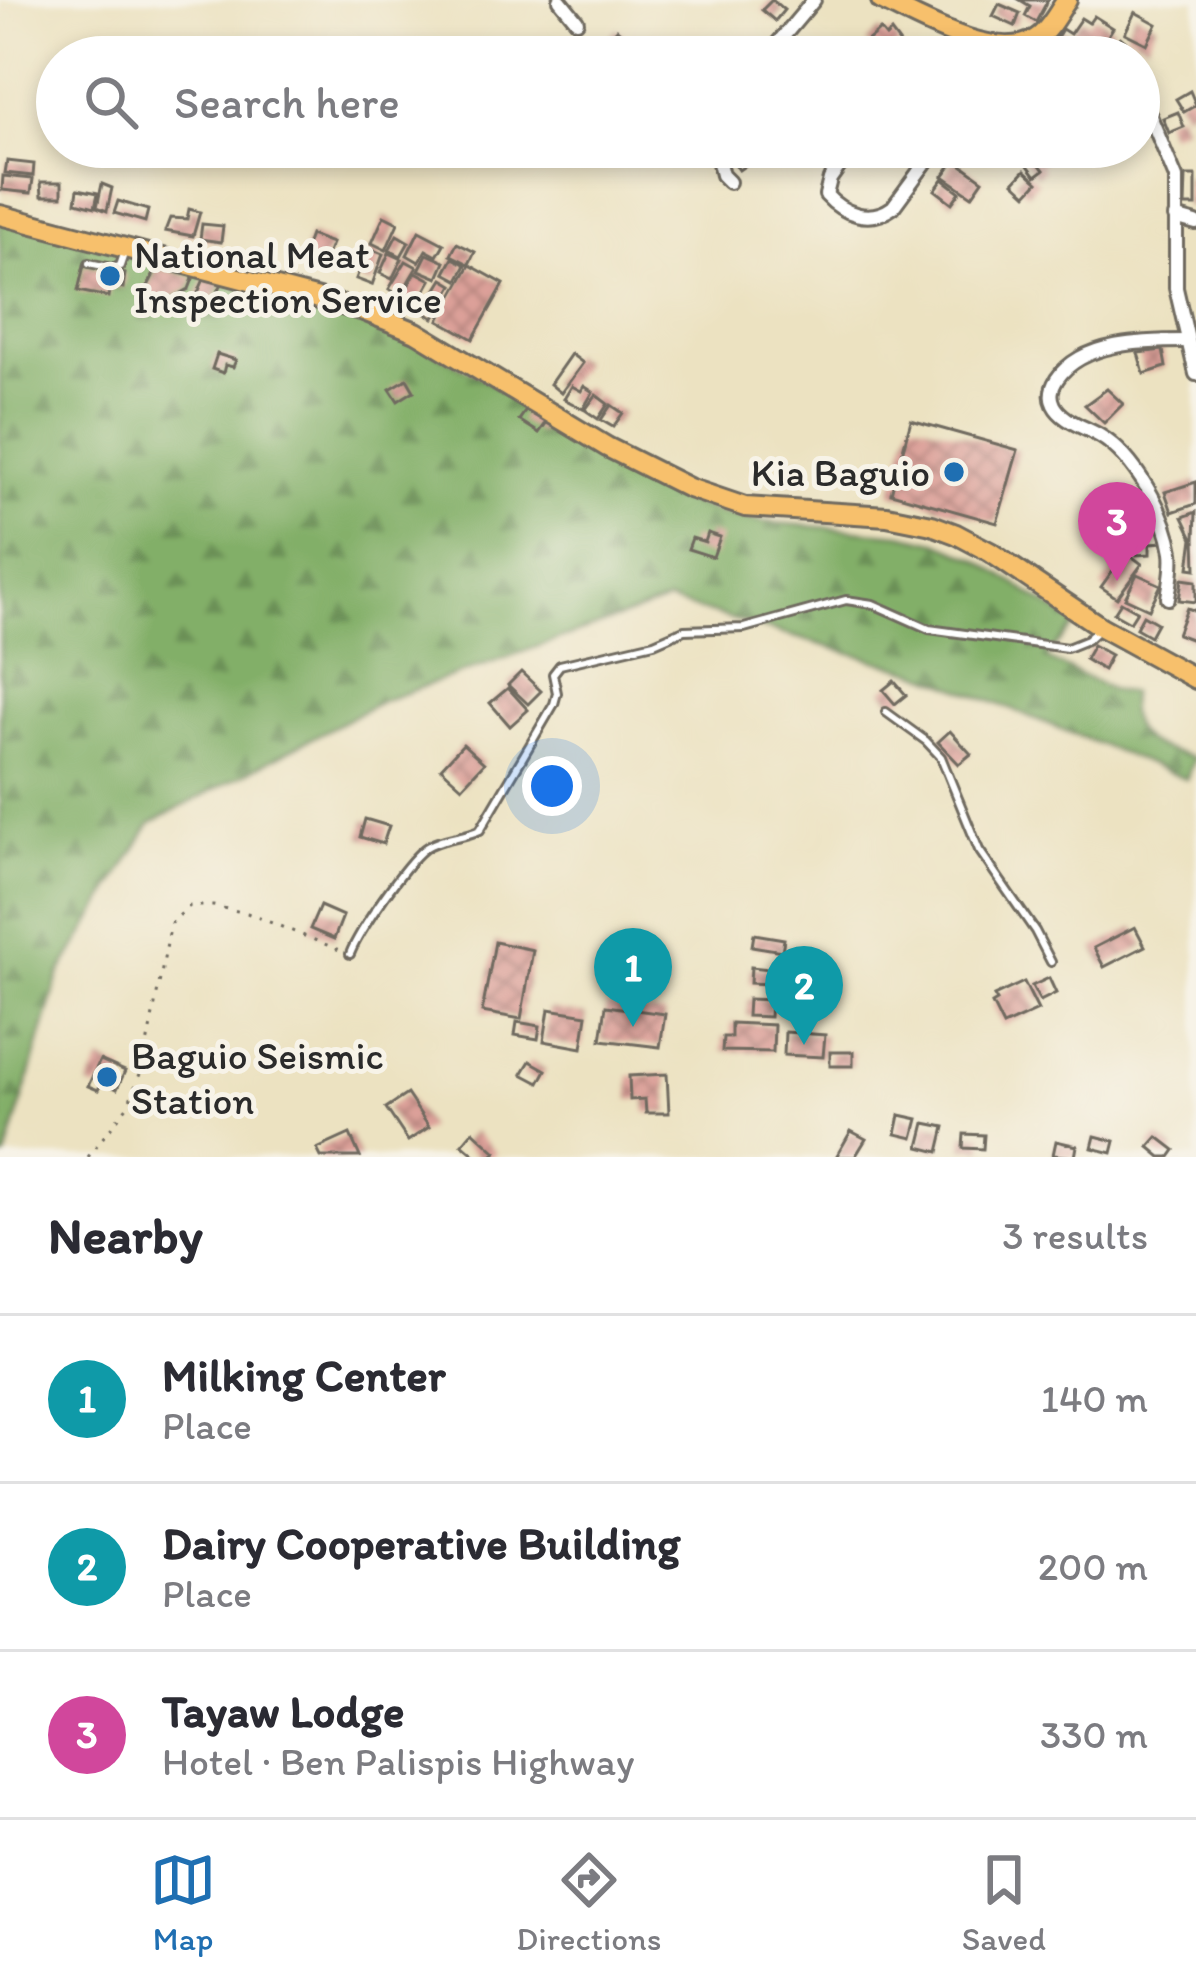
<!DOCTYPE html>
<html lang="en">
<head>
<meta charset="utf-8">
<style>
	body { margin:0; font-family:Itim,sans-serif; background:#f7f7f7; color:#2b2b33 }
	.you { position:absolute; left:552px; top:786px; width:42px; height:42px; margin:-30px; border:9px solid #fff; border-radius:50%; background:#1a73e8; box-shadow:0 0 0 18px #1a73e833 }
	.badge { display:grid; place-items:center; width:78px; height:78px; border-radius:50%; background:#1f6fb2; color:#fff; font-size:39px; font-weight:700 }
	.pin { position:absolute; translate:-50% -99px; filter:drop-shadow(0 3px 6px #0008) }
	.pin::after { content:''; position:absolute; top:63px; width:42px; height:36px; background:inherit; clip-path:polygon(0 0,100% 0,50% 100%) }
	.list { margin:0; padding:0; list-style:none }
	h2 { display:flex; justify-content:space-between; align-items:center; height:156px; margin:0; padding:0 48px; font-size:51px }
	h2 small { font-size:39px; font-weight:400; color:#7c7c81 }
	.list li { display:grid; grid-template-columns:78px 1fr auto; gap:36px; align-items:center; box-sizing:border-box; height:168px; padding:0 48px; border-top:3px solid #e1e1e2 }
	.list b { display:block; font-size:45px; white-space:nowrap }
	.list p { margin:0; font-size:39px; white-space:nowrap; color:#7c7c81 }
	.list em { font-size:39px; font-style:normal; color:#7c7c81 }
	.icon { flex:none; width:66px; height:66px; fill:none; stroke:currentColor; stroke-width:2; stroke-linecap:round; stroke-linejoin:round }
	.map { position:relative; flex:none; width:1196px; height:1157px; overflow:hidden }
	.search { position:absolute; background:#fff; box-shadow:0 6px 18px #0003; left:36px; right:36px; top:36px; height:132px; display:flex; align-items:center; gap:30px; box-sizing:border-box; padding:0 42px; border-radius:66px; color:#7c7c81; font-size:45px }
	.sheet { height:660px; background:#fff }
	nav { display:flex; justify-content:space-around; align-items:center; box-sizing:border-box; height:168px; border-top:3px solid #e1e1e2; background:#fff; font-size:33px; color:#7c7c81 }
	nav a { display:grid; justify-items:center; gap:6px }
	nav .on { color:#1f6fb2 }
	.map>svg:first-child { display:block }
	.forest { fill:url(#forest-firs); stroke:#566d4a; stroke-width:3 }
	.building { fill:url(#building-cross-hatch) }
	.lines { fill:none; stroke-linecap:round; stroke-linejoin:round }
	.lane-casing { stroke:#6f6b60; stroke-width:12 }
	.street-casing { stroke:#6f6b60; stroke-width:18 }
	.primary-casing { stroke:#6f6b60; stroke-width:24 }
	.path { stroke:#6f6b60; stroke-width:3; stroke-dasharray:3 9; stroke-linecap:butt }
	.lane { stroke:#fff; stroke-width:6 }
	.street { stroke:#fff; stroke-width:12 }
	.primary { stroke:#f7c06c; stroke-width:18 }
	.poi-dot { fill:#1f6fb2; stroke:#f7f3e8; stroke-width:4.5 }
	.labels { text-anchor:middle; dominant-baseline:central; stroke-width:10; stroke-linejoin:round; paint-order:stroke }
	.poi-label { font-size:39px; fill:#2b2b2b; stroke:#f7f3e8; text-anchor:start }
</style>
</head>
<body>
<div class="map">
<svg width="1196" height="1157" viewBox="0 0 1196 1157">
	<defs>
		<pattern id="forest-firs" width="22" height="20" patternUnits="userSpaceOnUse" patternTransform="scale(3)"><rect width="22" height="20" fill="#82af68"/><path d="M5 1l3.5 6h-7zM16 11l3.5 6h-7z" fill="#6b8f56"/></pattern>
		<pattern id="building-cross-hatch" width="8" height="8" patternUnits="userSpaceOnUse" patternTransform="scale(3)"><rect width="8" height="8" fill="#dca099"/><path d="M0 0l8 8M0 8l8-8" fill="none" stroke="#b3837d"/></pattern>
	</defs>
	<rect width="100%" height="100%" fill="#f7f3e8"/>
	<filter id="ink" filterUnits="userSpaceOnUse"><feTurbulence type="fractalNoise" baseFrequency=".00833" numOctaves="2"/><feDisplacementMap in="SourceGraphic" scale="24" xChannelSelector="R" yChannelSelector="G"/><feConvolveMatrix kernelMatrix="1 2 1 2 8 2 1 2 1" color-interpolation-filters="sRGB"/></filter>
	<filter id="wash" filterUnits="userSpaceOnUse"><feTurbulence type="fractalNoise" baseFrequency=".004" numOctaves="4" result="noise"/><feDisplacementMap in="SourceGraphic" scale="48" xChannelSelector="R" yChannelSelector="G"/><feGaussianBlur stdDeviation="2.7" result="paint"/><feColorMatrix in="noise" values="0 0 0 0 0 0 0 0 0 0 0 0 0 0 0 0 0 1.4 0 .05"/><feComposite in="paint" operator="in"/></filter>
	<g filter="url(#wash)">
		<rect width="100%" height="100%" fill="#ece2c1"/>
		<path class="forest" d="M0,218L291,295L408,338L475,374L684,501L722,514L763,522L901,534L937,542L977,559L1076,624L1045,658L1112,690L1130,693C1125,743 1154,747 1194,758L1186,779L918,672L668,601L382,701L151,823L59,975L6,1157H0Z"/>
		<g id="blocks">
			<g class="building">
				<path d="M772,0L784,10L775,21L762,10Z"/>
				<path d="M1020,0H1048L1036,22L1025,16L1030,6Z"/>
				<path d="M999,4L1020,13L1015,26L993,16Z"/>
				<path d="M1135,12L1157,24L1147,44L1125,33Z"/>
				<path d="M1094,16L1113,28L1094,57H1085L1056,39L1062,29L1070,34L1081,18L1089,23Z"/>
				<path d="M617,29L636,46L628,55L623,51L618,57H602L589,45L596,38L603,44Z"/>
				<path d="M880,30L886,37L891,32L900,44L885,57H879L866,42Z"/>
				<path d="M1120,37L1132,47L1124,57H1103Z"/>
				<path d="M1190,91L1196,105L1184,112L1176,99Z"/>
				<path d="M1178,112L1184,127L1169,133L1163,118Z"/>
				<path d="M723,147H752L759,156L739,170Z"/>
				<path d="M1030,147H1042L1050,157L1040,165L1044,170L1036,176L1020,155Z"/>
				<path d="M955,160L983,180L972,196L943,176Z"/>
				<path d="M7,161L34,164L33,176L5,173Z"/>
				<path d="M1025,170L1038,182L1027,194L1014,182Z"/>
				<path d="M3,176L33,179L31,193L2,190Z"/>
				<path d="M1186,176H1196V206H1185Z"/>
				<path d="M943,179L960,192L952,203L935,190Z"/>
				<path d="M41,182H62V196H42Z"/>
				<path d="M102,184L112,188L107,211L97,207Z"/>
				<path d="M78,189L98,193L95,207L76,202Z"/>
				<path d="M118,201L148,210L145,222L114,213Z"/>
				<path d="M189,209L200,212L193,236L165,231L170,218L187,219Z"/>
				<path d="M384,216L398,223L386,250L372,243Z"/>
				<path d="M202,224L223,226L221,242L200,239Z"/>
				<path d="M419,231L444,244L437,256L426,250L419,262L407,255Z"/>
				<path d="M310,235L332,243L322,267L301,259Z"/>
				<path d="M397,235L409,242L401,256L389,250Z"/>
				<path d="M457,243L475,252L469,264L451,255Z"/>
				<path d="M368,248L383,254L372,285L356,279Z"/>
				<path d="M389,253L402,259L392,279L380,273Z"/>
				<path d="M427,254L445,262L438,278L419,270Z"/>
				<path d="M453,258L466,265L458,280L445,273Z"/>
				<path d="M406,261L417,267L400,296L389,289Z"/>
				<path d="M84,265L125,274L123,288L110,285L108,297L78,291Z"/>
				<path d="M470,265L504,284L473,339L439,320Z"/>
				<path d="M157,268L194,276L189,289L161,304L143,296Z"/>
				<path d="M416,272L431,280L416,307L401,298Z"/>
				<path d="M205,277L223,282L212,302L196,297Z"/>
				<path d="M443,279L453,285L434,318L423,312Z"/>
				<path d="M1163,350L1166,367L1144,374L1138,353Z"/>
				<path d="M217,354L236,360L233,367L225,365L223,373L212,369Z"/>
				<path d="M571,354L583,363L561,393L550,384Z"/>
				<path d="M407,379L414,391L398,401L390,389Z"/>
				<path d="M572,386L581,391L584,386L593,392L583,409L564,399Z"/>
				<path d="M1107,389L1123,404L1104,423L1085,405Z"/>
				<path d="M596,395L608,404L598,419L585,410Z"/>
				<path d="M611,405L623,413L613,427L601,420Z"/>
				<path d="M527,409L547,422L539,433L519,420Z"/>
				<path d="M911,420L1018,450L997,523L891,493Z"/>
				<path d="M1196,482V504L1172,512L1165,492Z"/>
				<path d="M1196,512L1195,538L1196,569L1189,568L1193,538L1183,517Z"/>
				<path d="M1164,521L1165,542L1150,543V554L1137,555V544H1131L1130,523Z"/>
				<path d="M708,533L720,537L713,557L688,549L692,538L705,542Z"/>
				<path d="M1126,552L1142,564L1117,598L1101,587Z"/>
				<path d="M1137,574L1161,585L1149,609L1125,598Z"/>
				<path d="M1182,579L1196,581V602L1179,600Z"/>
				<path d="M1121,602L1137,611L1130,622L1114,613Z"/>
				<path d="M1187,608L1196,611V641L1177,634Z"/>
				<path d="M1143,615L1157,623L1150,636L1136,628Z"/>
				<path d="M1093,645L1111,655L1103,670L1085,659Z"/>
				<path d="M521,672L541,691L528,704L508,685Z"/>
				<path d="M894,681L906,695L895,704L883,690Z"/>
				<path d="M508,688L528,710L510,726L490,703Z"/>
				<path d="M950,731L971,754L959,764L938,742Z"/>
				<path d="M463,744L484,763L462,787L441,768Z"/>
				<path d="M365,819L389,826L383,844L360,837Z"/>
				<path d="M320,906L343,916L334,939L310,929Z"/>
				<path d="M1135,927L1145,946L1104,967L1094,948Z"/>
				<path d="M754,934L784,939L782,951L752,946Z"/>
				<path d="M495,942L533,950L521,1019L482,1012Z"/>
				<path d="M751,967L770,969L769,984L750,983Z"/>
				<path d="M1049,978L1056,993L1040,1001L1032,986Z"/>
				<path d="M1024,982L1038,1010L1003,1026L992,1004L997,1001L994,996Z"/>
				<path d="M748,999L771,1000L770,1017L747,1016Z"/>
				<path d="M606,1006L665,1014L660,1047L601,1040Z"/>
				<path d="M549,1009L587,1015L582,1048L544,1041Z"/>
				<path d="M517,1022L540,1026L538,1039L515,1035Z"/>
				<path d="M731,1023L774,1025L773,1052L722,1051L723,1037H731Z"/>
				<path d="M785,1032L825,1035L823,1057L784,1055Z"/>
				<rect x="830" y="1052" width="23" height="14"/>
				<path d="M100,1060L125,1071L117,1089L102,1082L98,1090L88,1086Z"/>
				<path d="M530,1061L546,1070L539,1083L522,1074Z"/>
				<path d="M667,1074L669,1113H646L645,1099L630,1100L629,1076Z"/>
				<path d="M407,1094L429,1127L408,1141L386,1108Z"/>
				<path d="M900,1115L918,1119L913,1138L896,1134Z"/>
				<path d="M925,1123L945,1127L939,1152L919,1147Z"/>
				<path d="M473,1131L496,1152L491,1157H477L462,1144Z"/>
				<path d="M851,1131L866,1139L855,1157H836Z"/>
				<path d="M350,1134L360,1157H321L317,1149Z"/>
				<path d="M964,1134L984,1135L983,1149L963,1148Z"/>
				<path d="M1095,1136L1115,1141L1112,1153L1092,1148Z"/>
				<path d="M1158,1137L1175,1150L1170,1157H1161L1149,1147Z"/>
				<path d="M1056,1141L1077,1146L1075,1157L1053,1155Z"/>
			</g>
		</g>
	</g>
	<g filter="url(#ink)">
		<use href="#blocks" fill-opacity="0" stroke="#6f6b60" stroke-width="3"/>
		<g class="lines">
			<defs>
				<g id="lane">
					<path d="M89,263L113,268L120,266L125,251"/>
					<path d="M886,712L926,741L941,757L979,850L1035,931L1051,962"/>
					<path d="M350,954C359,931 405,864 424,849C438,838 463,838 480,830L554,704L557,693L553,674L560,665L654,643L684,630L744,628L846,600L873,604L929,629L1067,648L1087,640L1098,630"/>
				</g>
				<g id="street">
					<path d="M560,0L577,21"/>
					<path d="M1037,38L1069,57"/>
					<path d="M766,57L814,0"/>
					<path d="M1139,104L1150,116L1176,178V288L1196,374"/>
					<path d="M715,147L722,175L729,182"/>
					<path d="M852,148L830,179L826,195C843,214 870,224 893,207L937,147"/>
					<path d="M1175,217L1196,223"/>
					<path d="M1168,598C1170,583 1174,567 1172,552C1166,513 1134,456 1100,436C1085,427 1062,421 1054,405C1049,395 1052,387 1057,379C1082,341 1147,341 1186,341"/>
				</g>
				<g id="primary">
					<path d="M881,0C916,17 999,65 1037,38C1050,30 1058,12 1067,0"/>
					<path d="M0,215L364,311L416,332L607,447L689,488L745,507L887,516L932,525L956,534L990,552L1101,627L1196,679"/>
				</g>
			</defs>
			<use href="#lane" class="lane-casing"/>
			<use href="#street" class="street-casing"/>
			<use href="#primary" class="primary-casing"/>
			<path class="path" d="M88,1157L128,1105L143,1066L171,923L190,906H213L247,913L342,951"/>
			<use href="#lane" class="lane"/>
			<use href="#street" class="street"/>
			<use href="#primary" class="primary"/>
		</g>
	</g>
	<g class="poi-dot">
		<circle cx="110" cy="276" r="12"/>
		<circle cx="954" cy="472" r="12"/>
		<circle cx="107" cy="1077" r="12"/>
	</g>
	<g class="labels">
		<g class="poi-label">
			<text x="134" y="254">National Meat<tspan x="134" dy="45">Inspection Service</tspan></text>
			<text x="930" y="472" text-anchor="end">Kia Baguio</text>
			<text x="131" y="1055">Baguio Seismic<tspan x="131" dy="45">Station</tspan></text>
		</g>
	</g>
</svg>
<div class="you"></div>
<div class="pin badge" style="left:633px;top:1027px;background:#0f9aa8">1</div>
<div class="pin badge" style="left:804px;top:1045px;background:#0f9aa8">2</div>
<div class="pin badge" style="left:1117px;top:581px;background:#d1479c">3</div>
<div class="search"><svg class="icon" aria-label="search" viewBox="0 0 24 24"><circle cx="10" cy="10" r="6"/><path d="M15 15l6 6"/></svg>Search here</div>
</div>
<section class="sheet">
<h2>Nearby<small>3 results</small></h2>
<ul class="list">
<li><span class="badge" style="background:#0f9aa8">1</span><div><b>Milking Center</b><p>Place</p></div><em>140 m</em></li>
<li><span class="badge" style="background:#0f9aa8">2</span><div><b>Dairy Cooperative Building</b><p>Place</p></div><em>200 m</em></li>
<li><span class="badge" style="background:#d1479c">3</span><div><b>Tayaw Lodge</b><p>Hotel · Ben Palispis Highway</p></div><em>330 m</em></li>
</ul>
</section>
<nav>
<a class="on"><svg class="icon" aria-label="map" viewBox="0 0 24 24"><path d="M3 6l6-2 6 2 6-2v14l-6 2-6-2-6 2zM9 4v14M15 6v14"/></svg>Map</a>
<a><svg class="icon" aria-label="directions" viewBox="0 0 24 24"><path d="M12 3l9 9-9 9-9-9zM9 14v-3h6M13 9l2 2-2 2"/></svg>Directions</a>
<a><svg class="icon" aria-label="saved" viewBox="0 0 24 24"><path d="M7 4h10v16l-5-4-5 4z"/></svg>Saved</a>
</nav>
</body>
</html>
